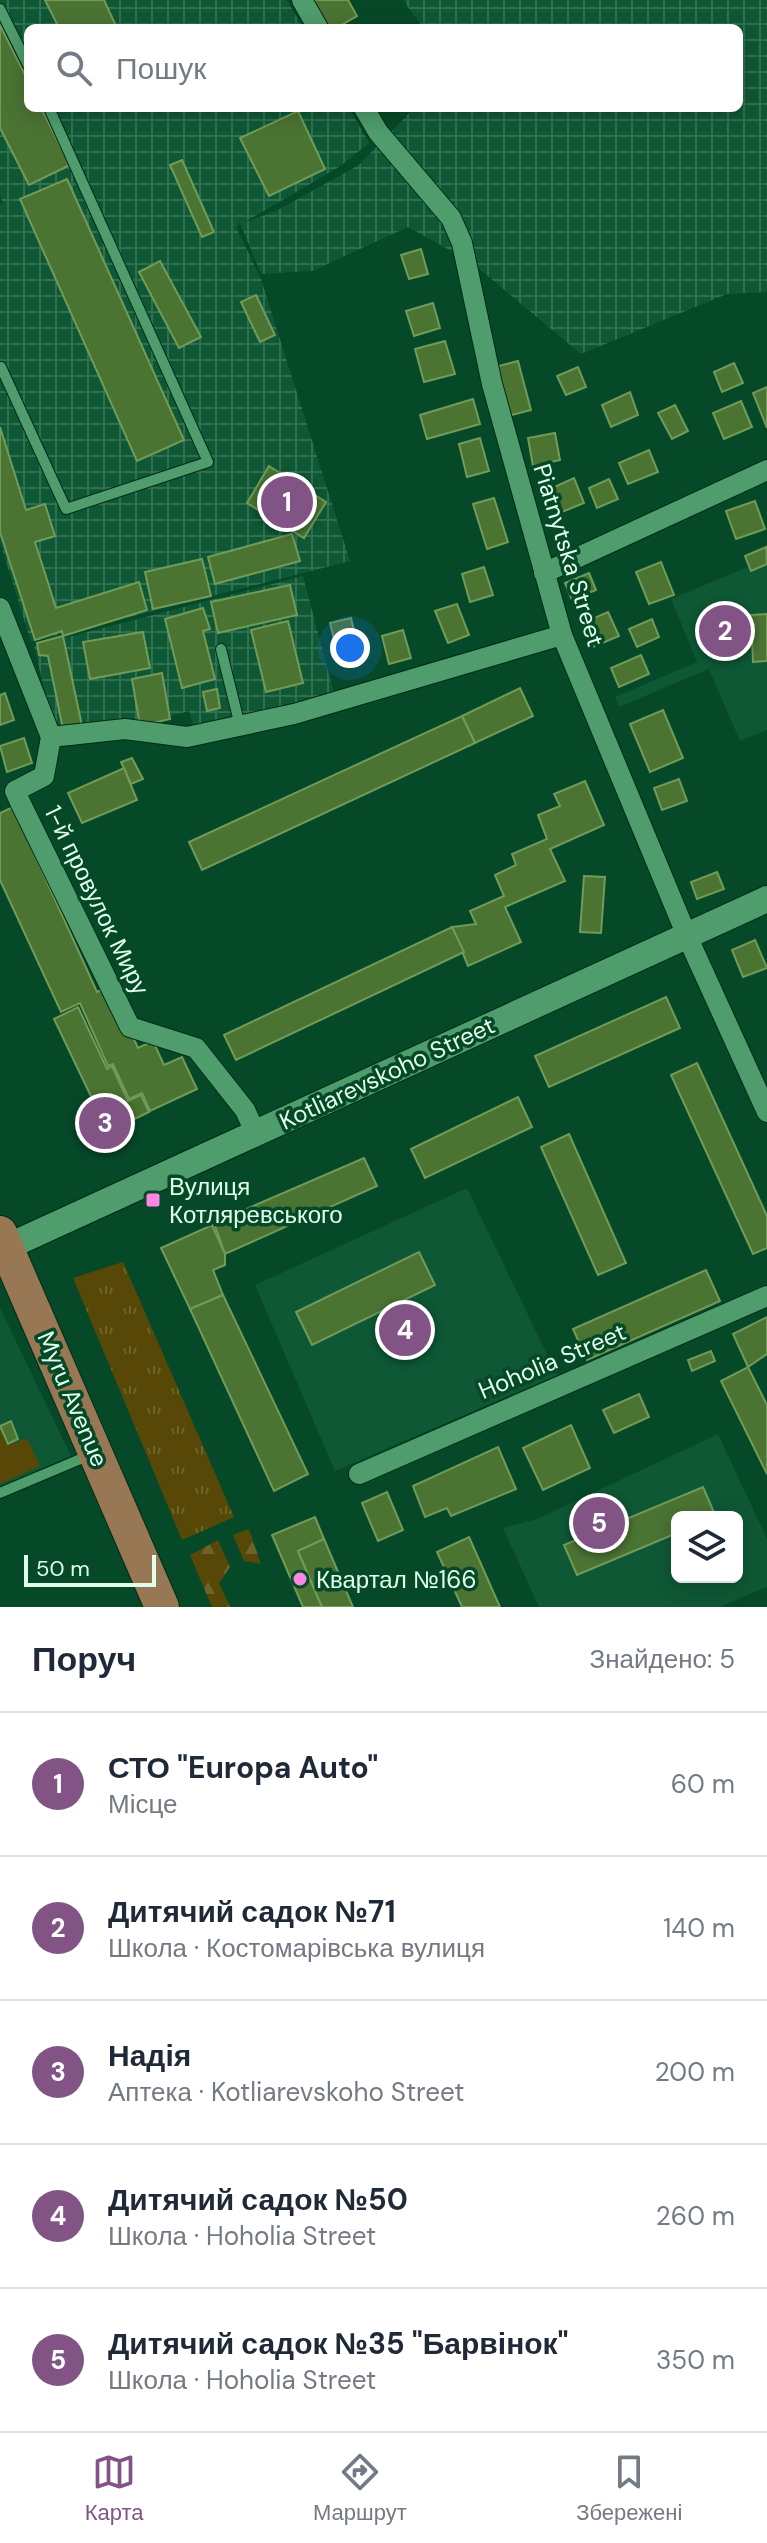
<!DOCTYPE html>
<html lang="uk">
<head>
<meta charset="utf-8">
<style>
	body { margin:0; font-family:"DM Sans",sans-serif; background:#f6f6f7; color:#1f2937 }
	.controls { position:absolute; right:24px; bottom:24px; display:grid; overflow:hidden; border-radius:12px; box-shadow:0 4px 20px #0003 }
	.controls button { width:72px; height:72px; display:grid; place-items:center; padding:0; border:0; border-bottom:2px solid #e0e1e3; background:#fff; color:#1f2937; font:40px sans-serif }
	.scale { position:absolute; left:24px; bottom:20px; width:132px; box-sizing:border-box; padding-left:8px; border:4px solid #e0fee9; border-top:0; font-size:22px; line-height:28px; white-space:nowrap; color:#e0fee9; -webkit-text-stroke:6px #064928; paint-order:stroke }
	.you { position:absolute; left:350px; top:648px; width:28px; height:28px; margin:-20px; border:6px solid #fff; border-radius:50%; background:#1a73e8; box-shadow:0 0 0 12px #1a73e833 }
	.badge { display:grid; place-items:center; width:52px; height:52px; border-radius:50%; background:#825385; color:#fff; font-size:26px; font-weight:700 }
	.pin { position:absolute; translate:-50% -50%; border:4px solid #fff; box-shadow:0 2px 8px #0006 }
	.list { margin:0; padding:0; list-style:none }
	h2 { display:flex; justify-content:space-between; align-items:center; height:104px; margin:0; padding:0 32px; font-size:34px }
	h2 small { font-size:26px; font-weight:400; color:#747a83 }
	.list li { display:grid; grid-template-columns:52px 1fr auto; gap:24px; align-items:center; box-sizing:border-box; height:144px; padding:0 32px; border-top:2px solid #e0e1e3 }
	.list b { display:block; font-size:30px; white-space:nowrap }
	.list p { margin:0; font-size:26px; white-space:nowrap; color:#747a83 }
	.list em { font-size:26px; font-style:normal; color:#747a83 }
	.icon { flex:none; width:44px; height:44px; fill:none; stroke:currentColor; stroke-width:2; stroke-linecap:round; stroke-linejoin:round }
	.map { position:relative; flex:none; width:767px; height:1607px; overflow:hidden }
	.search { position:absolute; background:#fff; box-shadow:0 4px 20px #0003; left:24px; right:24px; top:24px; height:88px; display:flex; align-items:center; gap:20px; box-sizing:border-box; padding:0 28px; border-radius:12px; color:#747a83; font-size:30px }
	.sheet { height:824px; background:#fff }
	nav { display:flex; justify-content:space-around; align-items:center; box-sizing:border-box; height:112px; border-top:2px solid #e0e1e3; background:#fff; font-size:22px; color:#747a83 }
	nav a { display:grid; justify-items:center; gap:4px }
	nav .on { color:#825385 }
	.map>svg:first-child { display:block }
	.built { fill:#0e5835; fill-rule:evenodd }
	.industrial { fill:url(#industrial-grid) }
	.green { fill:#574808 }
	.forest { fill:url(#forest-firs) }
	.park { fill:url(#park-tufts) }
	.building { fill:#4b7433; stroke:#719b59; stroke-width:2 }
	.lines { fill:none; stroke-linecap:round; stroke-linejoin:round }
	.service-casing { stroke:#002c15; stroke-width:12 }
	.minor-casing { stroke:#002c15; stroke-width:22 }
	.tertiary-casing { stroke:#002c15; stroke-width:28 }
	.primary-casing { stroke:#002c15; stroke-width:36 }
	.service { stroke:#4f9c6d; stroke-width:10 }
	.minor { stroke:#4f9c6d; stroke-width:20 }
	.tertiary { stroke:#4f9c6d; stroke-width:26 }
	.primary { stroke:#987754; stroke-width:34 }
	.poi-dot { fill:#fc86e4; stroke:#064928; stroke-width:3 }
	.labels { text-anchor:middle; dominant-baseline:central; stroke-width:7; stroke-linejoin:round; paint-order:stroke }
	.street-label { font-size:24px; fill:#e0fee9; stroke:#064928 }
	.poi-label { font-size:24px; fill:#e0fee9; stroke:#064928; text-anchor:start }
</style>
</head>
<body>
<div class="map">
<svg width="767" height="1607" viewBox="0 0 767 1607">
	<defs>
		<pattern id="industrial-grid" width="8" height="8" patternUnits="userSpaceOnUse" patternTransform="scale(2)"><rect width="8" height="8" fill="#0e5835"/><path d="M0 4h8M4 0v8" fill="none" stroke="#317152"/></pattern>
		<pattern id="forest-firs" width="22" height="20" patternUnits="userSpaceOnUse" patternTransform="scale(2)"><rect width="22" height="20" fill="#574808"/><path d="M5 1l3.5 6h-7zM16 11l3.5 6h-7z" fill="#6f632c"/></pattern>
		<pattern id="park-tufts" width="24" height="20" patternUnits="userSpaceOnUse" patternTransform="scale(2)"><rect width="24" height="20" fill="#574808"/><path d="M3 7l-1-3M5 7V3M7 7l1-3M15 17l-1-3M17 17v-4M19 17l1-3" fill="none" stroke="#6f632c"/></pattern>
	</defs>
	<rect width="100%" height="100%" fill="#064928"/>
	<g class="built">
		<path d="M767,559V730L740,741L709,669L619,707L615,697L697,662L671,599Z"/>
		<path d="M467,1188L557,1375L335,1471L255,1285Z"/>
		<path d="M0,1308L71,1456L0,1486Z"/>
		<path d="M718,1434L767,1539V1587L720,1607H539L503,1528L537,1519ZM677,1517H737V1577H677Z"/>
	</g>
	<g class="industrial">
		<path d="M0,0H287L303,28H28V108H349L369,143L339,167L245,222L276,211L359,165L414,108H739V28H423L403,0H767V292L727,294L581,354L471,262L408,227L312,271L261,274L240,223L236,227L261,279L350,561L31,642L0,542V205L3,204L0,196Z"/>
		<path d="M303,576L334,694L194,726L189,711L140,725L121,719L54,731L34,646Z"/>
	</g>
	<path class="green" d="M0,1430L7,1446L27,1438L40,1466L0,1484Z"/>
	<g class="forest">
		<path d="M249,1529L261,1564L244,1561L233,1535Z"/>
		<path d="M218,1540L230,1567L219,1583L230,1607H212L190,1555Z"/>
	</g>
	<path class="park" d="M123,1262L234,1517L182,1540L73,1278Z"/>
	<g class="building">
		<path d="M45,0H104L117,28H59Z"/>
		<path d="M313,0H348L357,16L336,28H328Z"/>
		<path d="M0,25L28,81V108H41L70,165L29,185L0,128Z"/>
		<path d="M298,111L325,169L269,196L240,138Z"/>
		<path d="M182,160L214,232L202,237L170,165Z"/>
		<path d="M67,179L184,440L137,461L20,199Z"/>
		<path d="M421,249L428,274L409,279L401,255Z"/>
		<path d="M160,261L201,337L179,348L139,272Z"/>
		<path d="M256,295L275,335L260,342L241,302Z"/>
		<path d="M433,303L440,328L414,336L406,311Z"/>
		<path d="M445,341L455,374L424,382L415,349Z"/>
		<path d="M518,361L531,410L508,416L495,367Z"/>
		<path d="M734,363L743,383L722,392L714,372Z"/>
		<path d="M578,367L586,387L566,395L557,376Z"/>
		<path d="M767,387V428L753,393Z"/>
		<path d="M630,392L638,415L611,427L602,405Z"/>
		<path d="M473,399L480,424L427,439L420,415Z"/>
		<path d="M741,401L752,427L724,439L713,413Z"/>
		<path d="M675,405L688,431L672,439L658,413Z"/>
		<path d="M0,427L26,510L45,504L55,536L35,542L56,608L139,582L147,610L63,636L62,631L35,640L0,532Z"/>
		<path d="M555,433L560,460L533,466L528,438Z"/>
		<path d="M480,438L489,471L467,477L459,444Z"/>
		<path d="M649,450L658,472L628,484L619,463Z"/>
		<path d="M269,466L326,502L304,538L247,503Z"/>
		<path d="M574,478L584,503L562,512L552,488Z"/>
		<path d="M609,479L618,499L597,508L589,488Z"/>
		<path d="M494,498L508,542L487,549L473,504Z"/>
		<path d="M755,501L765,529L736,539L726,511Z"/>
		<path d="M292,534L300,561L215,584L208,557Z"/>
		<path d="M766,547L767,564L751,571L745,556Z"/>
		<path d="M202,559L211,596L153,609L145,572Z"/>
		<path d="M661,562L674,595L649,604L636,572Z"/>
		<path d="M484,567L493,595L470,602L462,574Z"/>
		<path d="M589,573L596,590L572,600L565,583Z"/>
		<path d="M290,585L297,615L218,633L211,602Z"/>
		<path d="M457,604L469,635L448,643L435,611Z"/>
		<path d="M203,608L210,629L203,631L215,679L182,688L165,619Z"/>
		<path d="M608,612L619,636L593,647L583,623Z"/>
		<path d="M767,614V661L753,662L751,615Z"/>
		<path d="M351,618L356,639L335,643L330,623Z"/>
		<path d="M652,619L659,637L637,647L629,629Z"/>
		<path d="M288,621L303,683L266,692L251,630Z"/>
		<path d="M403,630L411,658L389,664L382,636Z"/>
		<path d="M143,632L150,668L90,679L83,642Z"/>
		<path d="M63,636L82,726L63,729L48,656L39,655L37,643Z"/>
		<path d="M641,655L649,674L619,687L611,668Z"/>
		<path d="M162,673L170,719L140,726L132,679Z"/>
		<path d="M520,688L533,716L475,743L462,716Z"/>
		<path d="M217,689L220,708L207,711L203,692Z"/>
		<path d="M5,693L14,720L0,725V695Z"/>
		<path d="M663,710L683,758L650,772L630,724Z"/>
		<path d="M462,716L475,743L202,870L189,842Z"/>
		<path d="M24,738L32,763L7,772L0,746Z"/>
		<path d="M132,758L143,779L131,784L121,762Z"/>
		<path d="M124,768L137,800L82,823L68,793Z"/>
		<path d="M679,779L687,801L662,810L654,788Z"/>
		<path d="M585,781L604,825L550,849L565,881L505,907L521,942L468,966L452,927L476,924L470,911L504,896L495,875L516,865L512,854L547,839L538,815L560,806L554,794Z"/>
		<path d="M13,807L97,992L109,986L138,1048L153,1041L164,1065L182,1057L197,1089L150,1111L142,1093L129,1099L113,1064L108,1066L80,1003L61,1012L0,880V813Z"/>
		<path d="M717,872L724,889L697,899L691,882Z"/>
		<path d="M584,876L605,877L601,933L580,932Z"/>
		<path d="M452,927L464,952L236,1060L224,1035Z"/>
		<path d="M755,940L767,968L743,977L732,950Z"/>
		<path d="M666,997L680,1028L549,1087L535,1056Z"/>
		<path d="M78,1007L107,1069L112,1066L128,1101L141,1095L149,1112L108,1132L54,1019Z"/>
		<path d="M697,1063L767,1216V1248L753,1254L671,1075Z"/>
		<path d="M518,1097L532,1127L425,1178L411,1149Z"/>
		<path d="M569,1134L626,1263L598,1275L541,1147Z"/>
		<path d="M364,1158L377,1186L225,1254L214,1223Z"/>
		<path d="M212,1225L225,1254V1265L213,1270L223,1295L190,1309L161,1248Z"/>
		<path d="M419,1252L435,1285L312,1345L296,1312Z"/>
		<path d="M706,1270L720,1301L587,1360L573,1329Z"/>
		<path d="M223,1295L308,1474L274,1491L190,1309Z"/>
		<path d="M767,1317V1354L748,1367L733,1334Z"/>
		<path d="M711,1351L715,1361L692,1371L688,1360Z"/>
		<path d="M748,1367L767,1405V1474L721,1381Z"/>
		<path d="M639,1394L649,1417L614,1433L603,1410Z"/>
		<path d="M11,1421L18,1439L8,1444L0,1426Z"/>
		<path d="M571,1425L590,1468L543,1490L523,1448Z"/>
		<path d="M498,1447L516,1489L451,1516L447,1508L425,1517L413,1486Z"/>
		<path d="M703,1487L716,1517H677V1533L577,1575L564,1545Z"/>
		<path d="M387,1492L403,1530L378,1541L362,1503Z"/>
		<path d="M315,1517L324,1539L298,1551L322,1607H303L272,1535Z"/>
		<path d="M469,1537L500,1607H462L437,1552Z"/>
		<path d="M324,1539L353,1607H322L298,1551Z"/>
	</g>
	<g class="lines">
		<defs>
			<g id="service">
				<path d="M0,9L28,65"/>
				<path d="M1,367L66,509L208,462L49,108"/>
				<path d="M221,649L240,726"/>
				<path d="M0,1493L90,1455"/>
			</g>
			<g id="minor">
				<path d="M302,0L318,28"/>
				<path d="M364,108L378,132L451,218L462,243L492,384L562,635L687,936L767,1112"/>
				<path d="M544,573L767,470"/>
				<path d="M0,608L51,737L44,776L15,791L19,800L130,1027L196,1048L245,1110L256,1134"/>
				<path d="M51,737L125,729L187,737L294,714L562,635"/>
				<path d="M359,1474L767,1296"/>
			</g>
			<path id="tertiary" d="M7,1247L767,899"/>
			<path id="primary" d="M0,1233L162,1607"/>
		</defs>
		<use href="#service" class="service-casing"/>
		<use href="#minor" class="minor-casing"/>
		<use href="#tertiary" class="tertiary-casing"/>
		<use href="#primary" class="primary-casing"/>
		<use href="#service" class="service"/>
		<use href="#minor" class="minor"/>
		<use href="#tertiary" class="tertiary"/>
		<use href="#primary" class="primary"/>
	</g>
	<g class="poi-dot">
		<rect x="145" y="1192" width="16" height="16" rx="4"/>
		<circle cx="300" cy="1579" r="8"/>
	</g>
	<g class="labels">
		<g class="street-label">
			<text transform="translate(569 555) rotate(73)">Piatnytska Street</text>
			<text transform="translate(97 900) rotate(64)">1-й провулок Миру</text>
			<text transform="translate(387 1073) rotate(-25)">Kotliarevskoho Street</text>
			<text transform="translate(552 1361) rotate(-23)">Hoholia Street</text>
			<text transform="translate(73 1399) rotate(67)">Myru Avenue</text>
		</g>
		<g class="poi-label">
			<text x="169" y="1186">Вулиця<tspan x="169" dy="28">Котляревського</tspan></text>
			<text x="316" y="1579">Квартал №166</text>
		</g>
	</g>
</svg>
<div class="controls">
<button><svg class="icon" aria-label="layers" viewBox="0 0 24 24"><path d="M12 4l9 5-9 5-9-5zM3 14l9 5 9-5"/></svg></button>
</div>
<div class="scale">50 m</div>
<div class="you"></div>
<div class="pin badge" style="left:287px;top:502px">1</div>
<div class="pin badge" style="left:725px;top:631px">2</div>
<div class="pin badge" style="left:105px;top:1123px">3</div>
<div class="pin badge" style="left:405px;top:1330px">4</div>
<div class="pin badge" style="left:599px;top:1523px">5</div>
<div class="search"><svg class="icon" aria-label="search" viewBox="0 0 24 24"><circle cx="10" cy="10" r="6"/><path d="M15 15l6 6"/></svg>Пошук</div>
</div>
<section class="sheet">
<h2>Поруч<small>Знайдено: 5</small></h2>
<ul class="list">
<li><span class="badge">1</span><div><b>СТО &quot;Europa Auto&quot;</b><p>Місце</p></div><em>60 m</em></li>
<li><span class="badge">2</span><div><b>Дитячий садок №71</b><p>Школа · Костомарівська вулиця</p></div><em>140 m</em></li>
<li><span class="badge">3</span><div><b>Надія</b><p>Аптека · Kotliarevskoho Street</p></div><em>200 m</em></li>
<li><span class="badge">4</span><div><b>Дитячий садок №50</b><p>Школа · Hoholia Street</p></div><em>260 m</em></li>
<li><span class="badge">5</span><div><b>Дитячий садок №35 &quot;Барвінок&quot;</b><p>Школа · Hoholia Street</p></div><em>350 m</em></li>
</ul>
</section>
<nav>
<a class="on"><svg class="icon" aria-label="map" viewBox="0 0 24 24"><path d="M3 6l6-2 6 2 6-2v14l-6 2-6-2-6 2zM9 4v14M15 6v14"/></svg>Карта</a>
<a><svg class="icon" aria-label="directions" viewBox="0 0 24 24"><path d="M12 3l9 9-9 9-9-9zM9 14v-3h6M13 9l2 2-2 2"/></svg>Маршрут</a>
<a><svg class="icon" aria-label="saved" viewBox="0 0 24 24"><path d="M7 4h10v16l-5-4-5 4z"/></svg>Збережені</a>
</nav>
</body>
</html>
